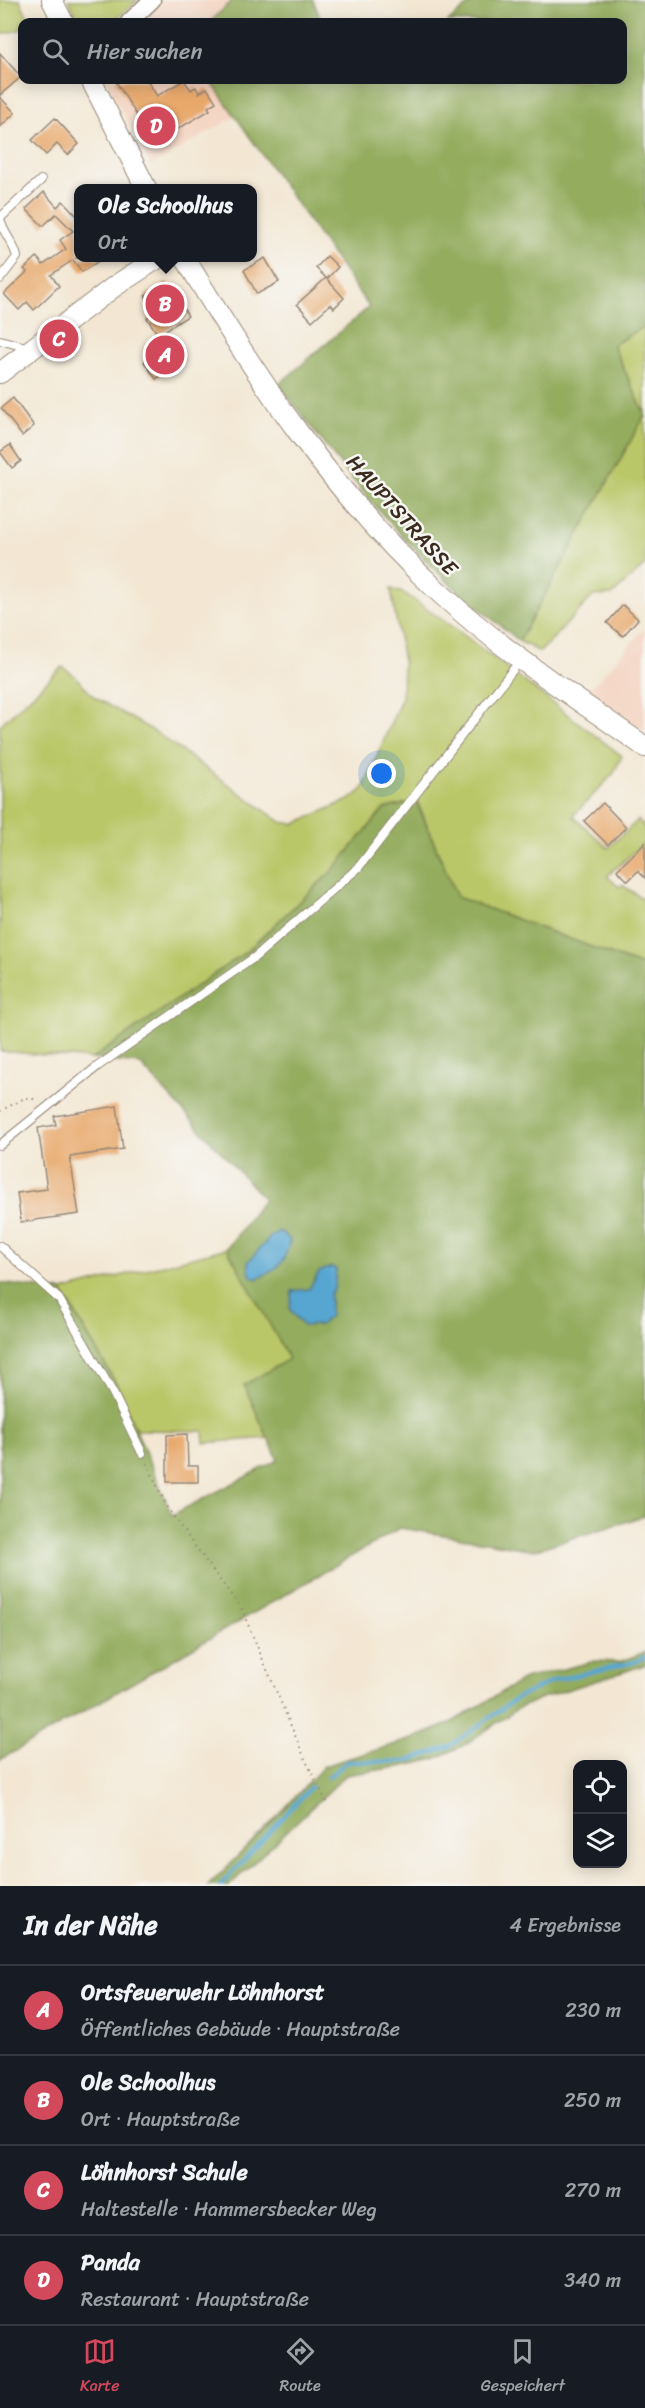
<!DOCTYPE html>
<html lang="de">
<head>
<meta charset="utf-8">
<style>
	body { margin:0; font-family:Sriracha,sans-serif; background:#20242c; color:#f1f3f6 }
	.controls { position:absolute; right:18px; bottom:18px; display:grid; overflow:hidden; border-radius:12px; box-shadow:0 3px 15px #0003 }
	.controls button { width:54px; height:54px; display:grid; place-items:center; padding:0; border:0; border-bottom:2px solid #363941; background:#171b24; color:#f1f3f6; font:30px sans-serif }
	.you { position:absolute; left:382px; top:774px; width:21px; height:21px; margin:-15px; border:4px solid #fff; border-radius:50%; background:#1a73e8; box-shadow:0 0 0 9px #1a73e833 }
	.badge { display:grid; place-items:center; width:39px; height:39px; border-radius:50%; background:#d1495b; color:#fff; font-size:20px; font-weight:700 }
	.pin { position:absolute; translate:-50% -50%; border:3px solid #fff; box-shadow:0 2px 6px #0006 }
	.popup { position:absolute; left:74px; top:184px; width:183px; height:78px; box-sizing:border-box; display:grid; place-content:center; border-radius:12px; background:#171b24; filter:drop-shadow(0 2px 4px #0005); font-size:20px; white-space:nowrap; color:#9ea1a6 }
	.popup b { font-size:22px; color:#f1f3f6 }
	.popup::after { content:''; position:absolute; left:50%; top:100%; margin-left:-12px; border:12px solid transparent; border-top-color:#171b24 }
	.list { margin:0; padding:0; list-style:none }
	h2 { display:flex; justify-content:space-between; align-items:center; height:78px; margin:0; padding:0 24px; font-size:26px }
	h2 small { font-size:20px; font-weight:400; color:#9ea1a6 }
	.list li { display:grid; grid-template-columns:39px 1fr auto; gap:18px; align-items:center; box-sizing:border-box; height:90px; padding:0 24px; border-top:2px solid #363941 }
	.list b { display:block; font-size:22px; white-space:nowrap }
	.list p { margin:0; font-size:20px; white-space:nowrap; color:#9ea1a6 }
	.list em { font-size:20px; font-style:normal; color:#9ea1a6 }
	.icon { flex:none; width:33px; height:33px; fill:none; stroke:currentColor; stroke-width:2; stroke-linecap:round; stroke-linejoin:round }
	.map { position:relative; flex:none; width:645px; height:1886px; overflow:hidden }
	.search { position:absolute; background:#171b24; box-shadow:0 3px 15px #0003; left:18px; right:18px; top:18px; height:66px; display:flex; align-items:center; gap:15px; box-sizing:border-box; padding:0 21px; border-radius:12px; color:#9ea1a6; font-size:22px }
	.sheet { height:438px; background:#171b24 }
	nav { display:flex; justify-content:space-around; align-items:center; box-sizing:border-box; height:84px; border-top:2px solid #363941; background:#171b24; font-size:16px; color:#9ea1a6 }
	nav a { display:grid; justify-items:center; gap:3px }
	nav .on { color:#d1495b }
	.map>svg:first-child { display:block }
	.built { fill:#f4d3c0 }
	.green { fill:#bac769; stroke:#7a7844; stroke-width:1.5 }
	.forest { fill:#93ac5d; stroke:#676b3e; stroke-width:1.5 }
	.water { fill:#57a6d1; stroke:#496878; stroke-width:1.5 }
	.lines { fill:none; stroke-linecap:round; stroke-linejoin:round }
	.stream { stroke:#57a6d1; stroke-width:4 }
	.building { fill:#e8a86a }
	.service-casing { stroke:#978878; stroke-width:10 }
	.minor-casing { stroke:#978878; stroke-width:19 }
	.tertiary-casing { stroke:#978878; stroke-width:22 }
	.path { stroke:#978878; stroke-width:2; stroke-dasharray:1.5 4.5; stroke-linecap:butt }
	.service { stroke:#fff; stroke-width:8 }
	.minor { stroke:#fff; stroke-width:16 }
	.tertiary { stroke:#fff; stroke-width:20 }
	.labels { text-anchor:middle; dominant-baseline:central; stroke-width:5; stroke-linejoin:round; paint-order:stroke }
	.street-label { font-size:21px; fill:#3b2a1e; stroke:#f6f6f2 }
</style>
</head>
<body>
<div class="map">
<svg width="645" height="1886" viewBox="0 0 645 1886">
	<rect width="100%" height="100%" fill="#f6f6f2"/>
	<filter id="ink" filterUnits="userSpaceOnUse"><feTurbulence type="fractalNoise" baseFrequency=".0167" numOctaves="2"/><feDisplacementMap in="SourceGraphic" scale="12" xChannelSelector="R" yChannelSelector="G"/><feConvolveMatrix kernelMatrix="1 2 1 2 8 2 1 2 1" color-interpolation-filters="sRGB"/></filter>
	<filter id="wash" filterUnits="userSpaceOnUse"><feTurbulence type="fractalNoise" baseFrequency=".008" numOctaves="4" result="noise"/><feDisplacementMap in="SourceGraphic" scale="24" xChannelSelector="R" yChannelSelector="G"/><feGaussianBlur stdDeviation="1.35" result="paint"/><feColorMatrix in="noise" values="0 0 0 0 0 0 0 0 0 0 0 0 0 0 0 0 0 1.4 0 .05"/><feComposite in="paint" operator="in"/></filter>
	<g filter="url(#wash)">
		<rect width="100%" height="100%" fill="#f3e7d3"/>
		<g class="built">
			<path d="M163,0H233L210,22H140Z"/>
			<path d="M106,80H210L236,116L151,166Z"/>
			<path d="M645,628V731L588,691Z"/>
		</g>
		<g class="green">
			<path d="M0,0H20L30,22H22V29L0,35Z"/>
			<path d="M68,0H138L113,22H79Z"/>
			<path d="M645,326V414L613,345Z"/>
			<path d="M645,415V565L612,595L593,596L540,652L519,641Z"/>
			<path d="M391,589L404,593L461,633L622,756L613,774L573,816L608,848L638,820L645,828V842L607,876L619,887L622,885L645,900V967L457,897L417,801L384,809L333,870L247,951L92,1059L0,1051V725L62,667L74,675L94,697L155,732L281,822L294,824L351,799L363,789L402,697L403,662Z"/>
			<path d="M227,1248L290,1359L244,1385L268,1438L204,1443L203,1431L136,1430L117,1385L62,1291Z"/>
		</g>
		<g class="forest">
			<path d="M233,0H313L322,22H210Z"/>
			<path d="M474,0H645V326L613,345L645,415L519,641C496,621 470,603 448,582C384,522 331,455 279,384L369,307L210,80H622V22H448Z"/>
			<path d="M416,801L457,897L645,967V1516L534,1550L400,1528L0,1760V1283L62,1291L117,1385L172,1515L278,1460L244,1385L289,1359L227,1248L264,1199L140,1064L92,1059L247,951L333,870L384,809Z"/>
			<path d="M645,1652V1665L542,1698L519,1708L464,1745L435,1759L405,1766L346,1775L229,1886H208L270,1824L324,1766L412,1739L449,1724L524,1679L595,1661L619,1662Z"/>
		</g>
		<g class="water">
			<path d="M280,1231L290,1240C284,1265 280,1268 256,1279L250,1275L248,1262L271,1236Z"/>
			<path d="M331,1267L336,1269L335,1287L330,1294V1316L320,1325L303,1326L290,1309L292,1291L309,1289L319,1272Z"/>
		</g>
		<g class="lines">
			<g class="stream">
				<path d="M328,1777L347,1762L407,1761L449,1747L517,1698L555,1680L635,1662L645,1657"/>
				<path d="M220,1886L311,1787"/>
			</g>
		</g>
		<g id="blocks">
			<g class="building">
				<path d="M0,53L21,77L0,95Z"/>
				<path d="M115,80H147L157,96L184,80L191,90L196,87L199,93L207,88L216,102L208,107L210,110L171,133L168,129L151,139Z"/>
				<path d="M0,97L15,113L0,127Z"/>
				<path d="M55,118L79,144L68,155L57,144L46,155L32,140Z"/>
				<path d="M44,192L57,207L63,201L78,217V256L76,258H103L82,272L73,260L51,275L59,286L34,310L27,302L19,310L4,294L27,272L24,269L37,257L43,265L66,249L60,240L73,231L56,214L43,226L26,209Z"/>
				<path d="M327,256L338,267L327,279L344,298L334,308L331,304L312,321L297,304L326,278L316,268Z"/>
				<path d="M265,258L279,282L257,294L244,270Z"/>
				<path d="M167,282L188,316L158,335L147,318L156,312L145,296Z"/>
				<path d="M173,342L185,359L156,379L144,362Z"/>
				<path d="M13,398L34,426L22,436L1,408Z"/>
				<path d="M10,445L21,461L12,468L0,452Z"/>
				<path d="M623,605L638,619L623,636L607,623Z"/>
				<path d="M603,803L626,827L608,845L584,821Z"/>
				<path d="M645,843V878L638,871L628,881L617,870Z"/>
				<path d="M117,1106L123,1149L70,1157L79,1214L21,1222L17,1193L47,1189L38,1128L56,1125L54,1116Z"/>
				<path d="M187,1434L188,1466H198V1482H167V1435Z"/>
			</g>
		</g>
	</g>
	<g filter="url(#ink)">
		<use href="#blocks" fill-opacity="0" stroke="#978878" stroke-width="1.5"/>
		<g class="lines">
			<defs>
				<g id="service">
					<path d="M0,279L17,257C14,242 2,233 0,218L41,180"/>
					<path d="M0,340L29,348"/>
					<path d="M0,1145L98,1066L255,957L358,868L522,658"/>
					<path d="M0,1246L59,1299L113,1393L142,1453"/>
				</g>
				<path id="minor" d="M129,22L152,0"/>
				<g id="tertiary">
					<path d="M52,0L63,22"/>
					<path d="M91,80L146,188"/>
					<path d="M185,258C257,379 336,498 441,594C503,651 576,698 645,747"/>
					<path d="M0,373L115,286L158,258"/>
				</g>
			</defs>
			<use href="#service" class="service-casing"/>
			<use href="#minor" class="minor-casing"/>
			<use href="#tertiary" class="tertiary-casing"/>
			<g class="path">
				<path d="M0,1111L25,1098H32L36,1101"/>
				<path d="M147,1463L164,1501L177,1522L241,1608L305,1759L327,1803"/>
			</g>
			<use href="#service" class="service"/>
			<use href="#minor" class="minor"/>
			<use href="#tertiary" class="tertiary"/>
		</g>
	</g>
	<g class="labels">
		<g class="street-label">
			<text transform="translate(402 515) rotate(48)">HAUPTSTRASSE</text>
		</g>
	</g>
</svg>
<div class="controls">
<button><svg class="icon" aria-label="locate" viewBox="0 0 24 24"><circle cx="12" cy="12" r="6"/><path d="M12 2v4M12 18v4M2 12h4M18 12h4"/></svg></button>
<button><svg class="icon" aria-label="layers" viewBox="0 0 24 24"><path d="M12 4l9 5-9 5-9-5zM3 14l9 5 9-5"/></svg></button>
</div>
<div class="you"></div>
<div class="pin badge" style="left:165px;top:355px">A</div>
<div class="pin badge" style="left:165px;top:304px">B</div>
<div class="popup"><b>Ole Schoolhus</b>Ort</div>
<div class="pin badge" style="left:59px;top:339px">C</div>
<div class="pin badge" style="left:156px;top:126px">D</div>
<div class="search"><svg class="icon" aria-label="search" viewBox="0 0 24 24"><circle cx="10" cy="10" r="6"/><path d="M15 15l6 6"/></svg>Hier suchen</div>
</div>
<section class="sheet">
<h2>In der Nähe<small>4 Ergebnisse</small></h2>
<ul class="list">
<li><span class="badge">A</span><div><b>Ortsfeuerwehr Löhnhorst</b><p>Öffentliches Gebäude · Hauptstraße</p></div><em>230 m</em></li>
<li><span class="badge">B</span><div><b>Ole Schoolhus</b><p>Ort · Hauptstraße</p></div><em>250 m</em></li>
<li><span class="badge">C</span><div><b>Löhnhorst Schule</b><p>Haltestelle · Hammersbecker Weg</p></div><em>270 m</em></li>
<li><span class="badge">D</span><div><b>Panda</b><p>Restaurant · Hauptstraße</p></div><em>340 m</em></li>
</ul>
</section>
<nav>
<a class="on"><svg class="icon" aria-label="map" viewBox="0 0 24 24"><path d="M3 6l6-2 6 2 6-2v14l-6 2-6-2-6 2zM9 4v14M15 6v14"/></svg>Karte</a>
<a><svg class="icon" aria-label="directions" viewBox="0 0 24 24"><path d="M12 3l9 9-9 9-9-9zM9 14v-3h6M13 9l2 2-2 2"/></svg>Route</a>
<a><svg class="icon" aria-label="saved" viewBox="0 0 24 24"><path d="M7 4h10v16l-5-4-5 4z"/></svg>Gespeichert</a>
</nav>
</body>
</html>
